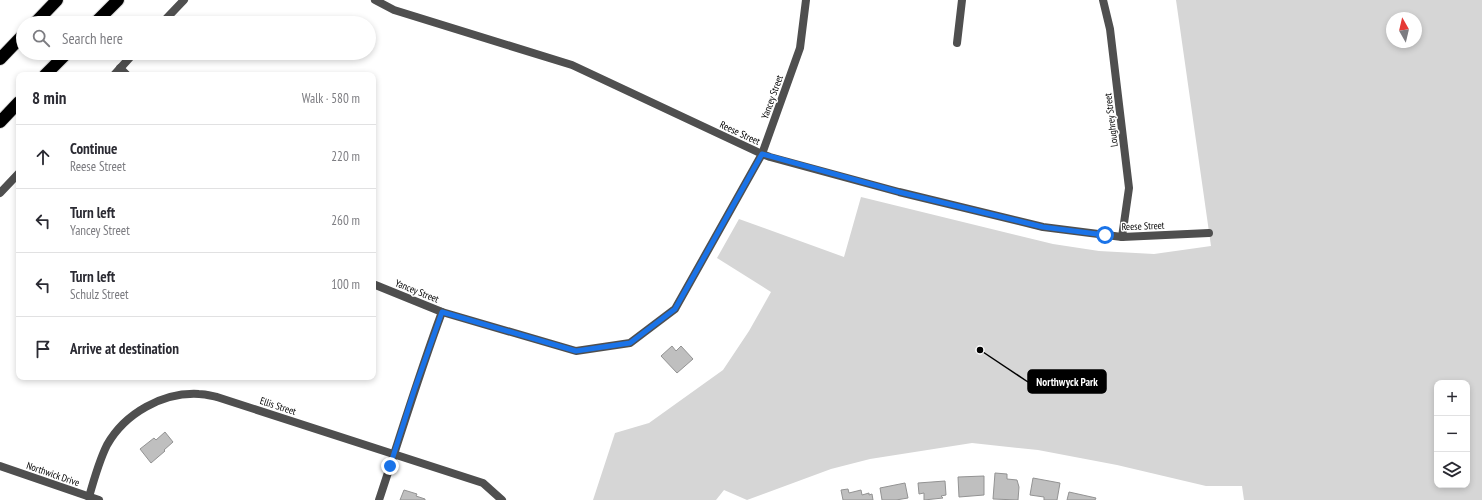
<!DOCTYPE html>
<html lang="en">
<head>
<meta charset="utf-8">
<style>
	body { margin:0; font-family:"PT Sans Narrow",sans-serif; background:#f2f2f3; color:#2b2b33 }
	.controls { position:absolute; right:12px; bottom:12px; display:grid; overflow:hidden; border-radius:8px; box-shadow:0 2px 6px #0003 }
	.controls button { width:36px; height:36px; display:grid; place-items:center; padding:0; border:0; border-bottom:1px solid #e1e1e2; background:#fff; color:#2b2b33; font:20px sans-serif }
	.compass { position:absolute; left:1386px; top:12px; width:36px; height:36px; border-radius:50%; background:#fff; box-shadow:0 2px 6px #0003; rotate:352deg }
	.stop { position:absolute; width:12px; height:12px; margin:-9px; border:3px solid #1a73e8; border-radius:50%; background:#fff }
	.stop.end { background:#1a73e8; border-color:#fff; box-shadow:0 1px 4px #0008 }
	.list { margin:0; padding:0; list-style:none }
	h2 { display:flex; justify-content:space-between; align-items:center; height:52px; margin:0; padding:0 16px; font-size:17px }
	h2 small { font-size:13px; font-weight:400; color:#7c7c81 }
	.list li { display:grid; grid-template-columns:26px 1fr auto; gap:12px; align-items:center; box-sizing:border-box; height:64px; padding:0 16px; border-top:1px solid #e1e1e2 }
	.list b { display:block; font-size:15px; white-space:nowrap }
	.list p { margin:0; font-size:13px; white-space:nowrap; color:#7c7c81 }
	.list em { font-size:13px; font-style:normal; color:#7c7c81 }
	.icon { flex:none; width:22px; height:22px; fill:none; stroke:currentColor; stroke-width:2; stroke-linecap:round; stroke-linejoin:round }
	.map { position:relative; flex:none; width:1482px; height:500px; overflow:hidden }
	.search { position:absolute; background:#fff; box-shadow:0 2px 6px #0003; left:16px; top:16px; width:360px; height:44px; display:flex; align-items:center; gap:10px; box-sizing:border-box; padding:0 14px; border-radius:22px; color:#7c7c81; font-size:15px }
	.panel { position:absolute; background:#fff; box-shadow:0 2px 6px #0003; left:16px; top:72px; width:360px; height:308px; border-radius:8px }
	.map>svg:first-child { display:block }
	.green { fill:#d6d6d6; fill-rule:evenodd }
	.building { fill:#bfbfbf; stroke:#939393 }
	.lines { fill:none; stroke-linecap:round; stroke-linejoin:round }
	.motorway-casing { stroke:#dbdbdb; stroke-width:14 }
	.minor { stroke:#4f4f4f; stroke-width:8 }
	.tertiary { stroke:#4f4f4f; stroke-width:8 }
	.motorway { stroke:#000; stroke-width:12 }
	.route { stroke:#1a73e8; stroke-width:5 }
	.labels { text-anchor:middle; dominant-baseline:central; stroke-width:3; stroke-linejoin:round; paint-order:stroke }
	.street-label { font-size:10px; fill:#000; stroke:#fff }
	.leader { fill:none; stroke:#000; stroke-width:1.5 }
	.callout-dot { fill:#000; stroke:#fff; stroke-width:1.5 }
	.callout { fill:#000; stroke:#000; stroke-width:1.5 }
	.callout-label { font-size:11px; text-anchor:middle; font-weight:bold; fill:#fff }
</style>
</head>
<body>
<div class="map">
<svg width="1482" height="500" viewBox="0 0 1482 500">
	<rect width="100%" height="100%" fill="#fff"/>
	<path class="green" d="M1176,0H1482V500H1244L1242,486H1206L1117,465L1038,450L972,443L870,459L831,469L747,500L724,490L716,500H593L615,433L649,423L723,370L749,331L771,292L717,258L739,219L844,257L861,197L1053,244L1099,251L1154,254L1211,246ZM1392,18H1416V42H1392ZM1437,383H1467V485H1437Z"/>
	<g class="building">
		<path d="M672,346L676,351L681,346L693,359L677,373L661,356Z"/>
		<path d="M165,432L173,442L164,450L165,451L151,463L140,449L154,438L156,440Z"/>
		<path d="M995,473L1007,474V479L1017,480L1019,487L1018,500L993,499Z"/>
		<path d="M984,476V495L959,497L958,477Z"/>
		<path d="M1033,478L1060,483L1057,500H1044V497L1030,495Z"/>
		<path d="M945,481L946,495L941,496L943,498L924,500V493L919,494L918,483Z"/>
		<path d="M905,483L908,498L896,500H882L880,488Z"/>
		<path d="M848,489L849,493L861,490L862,495L869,493V495L872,494L873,500H843L841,490Z"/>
		<path d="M404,490L417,494L416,496L425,499V500H400Z"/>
		<path d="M1069,492L1096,498L1095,500H1067Z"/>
	</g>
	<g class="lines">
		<defs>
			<g id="motorway">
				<path d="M35,23L57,0"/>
				<path d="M95,23L118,0"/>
				<path d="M0,59L23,35"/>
				<path d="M45,75L67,53"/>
				<path d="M0,122L19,102"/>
			</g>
		</defs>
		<use href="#motorway" class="motorway-casing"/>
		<g class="minor">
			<path d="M375,0L394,10L572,65L762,154L770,157L899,192L1043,227L1122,237L1209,233"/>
			<path d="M1103,0L1110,29L1129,188L1122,237"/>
			<path d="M957,43L962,0"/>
			<path d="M120,68L127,75"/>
			<path d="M373,284L442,312L576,351L630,343L675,309L762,154L800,48L806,0"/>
			<path d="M89,497C94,479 99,461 107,445C125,413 163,392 199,394C205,394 212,396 217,397L483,483L502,500"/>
			<path d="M379,500C400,437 419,374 442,312"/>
		</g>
		<g class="tertiary">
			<path d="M162,23L184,0"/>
			<path d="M114,75L134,53"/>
			<path d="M0,193L19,173"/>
			<path d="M0,466L99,500"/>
		</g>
		<use href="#motorway" class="motorway"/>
	</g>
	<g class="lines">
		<path class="route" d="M390,466L414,391L442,312L576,351L630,343L675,309L762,154L899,192L1043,227L1105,235"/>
	</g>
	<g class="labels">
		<g class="street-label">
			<text transform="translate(772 97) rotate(-70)">Yancey Street</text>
			<text transform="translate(1111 120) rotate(-97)">Loughrey Street</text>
			<text transform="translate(740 133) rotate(25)">Reese Street</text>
			<text transform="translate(1143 226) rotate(-2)">Reese Street</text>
			<text transform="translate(417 291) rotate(22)">Yancey Street</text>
			<text transform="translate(278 406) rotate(18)">Ellis Street</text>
			<text transform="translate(53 474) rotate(19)">Northwick Drive</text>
		</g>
	</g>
	<path class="leader" d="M980 350L1028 382"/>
	<circle class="callout-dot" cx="980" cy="350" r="4"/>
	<rect class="callout" x="1028" y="370" width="78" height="23" rx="4"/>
	<g class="callout-label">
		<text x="1067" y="386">Northwyck Park</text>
	</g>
</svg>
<div class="controls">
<button>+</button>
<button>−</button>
<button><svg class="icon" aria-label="layers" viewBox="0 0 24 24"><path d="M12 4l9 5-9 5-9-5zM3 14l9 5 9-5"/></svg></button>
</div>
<svg class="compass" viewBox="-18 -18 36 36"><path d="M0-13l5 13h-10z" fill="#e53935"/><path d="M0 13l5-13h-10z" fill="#7c7c81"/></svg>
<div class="stop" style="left:1105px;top:235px"></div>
<div class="stop end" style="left:390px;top:466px"></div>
<div class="search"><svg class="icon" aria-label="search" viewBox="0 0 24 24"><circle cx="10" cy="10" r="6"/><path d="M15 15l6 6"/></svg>Search here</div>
<section class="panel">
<h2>8 min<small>Walk · 580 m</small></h2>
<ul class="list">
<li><svg class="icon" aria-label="ahead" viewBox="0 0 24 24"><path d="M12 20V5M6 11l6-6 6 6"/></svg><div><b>Continue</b><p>Reese Street</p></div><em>220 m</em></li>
<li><svg class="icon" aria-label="left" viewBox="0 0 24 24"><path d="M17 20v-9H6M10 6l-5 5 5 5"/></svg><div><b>Turn left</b><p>Yancey Street</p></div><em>260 m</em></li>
<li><svg class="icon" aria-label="left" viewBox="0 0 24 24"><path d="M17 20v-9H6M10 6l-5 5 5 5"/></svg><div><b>Turn left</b><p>Schulz Street</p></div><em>100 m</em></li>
<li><svg class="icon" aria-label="arrive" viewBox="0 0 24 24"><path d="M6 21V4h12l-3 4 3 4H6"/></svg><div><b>Arrive at destination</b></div></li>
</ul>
</section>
</div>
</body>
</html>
